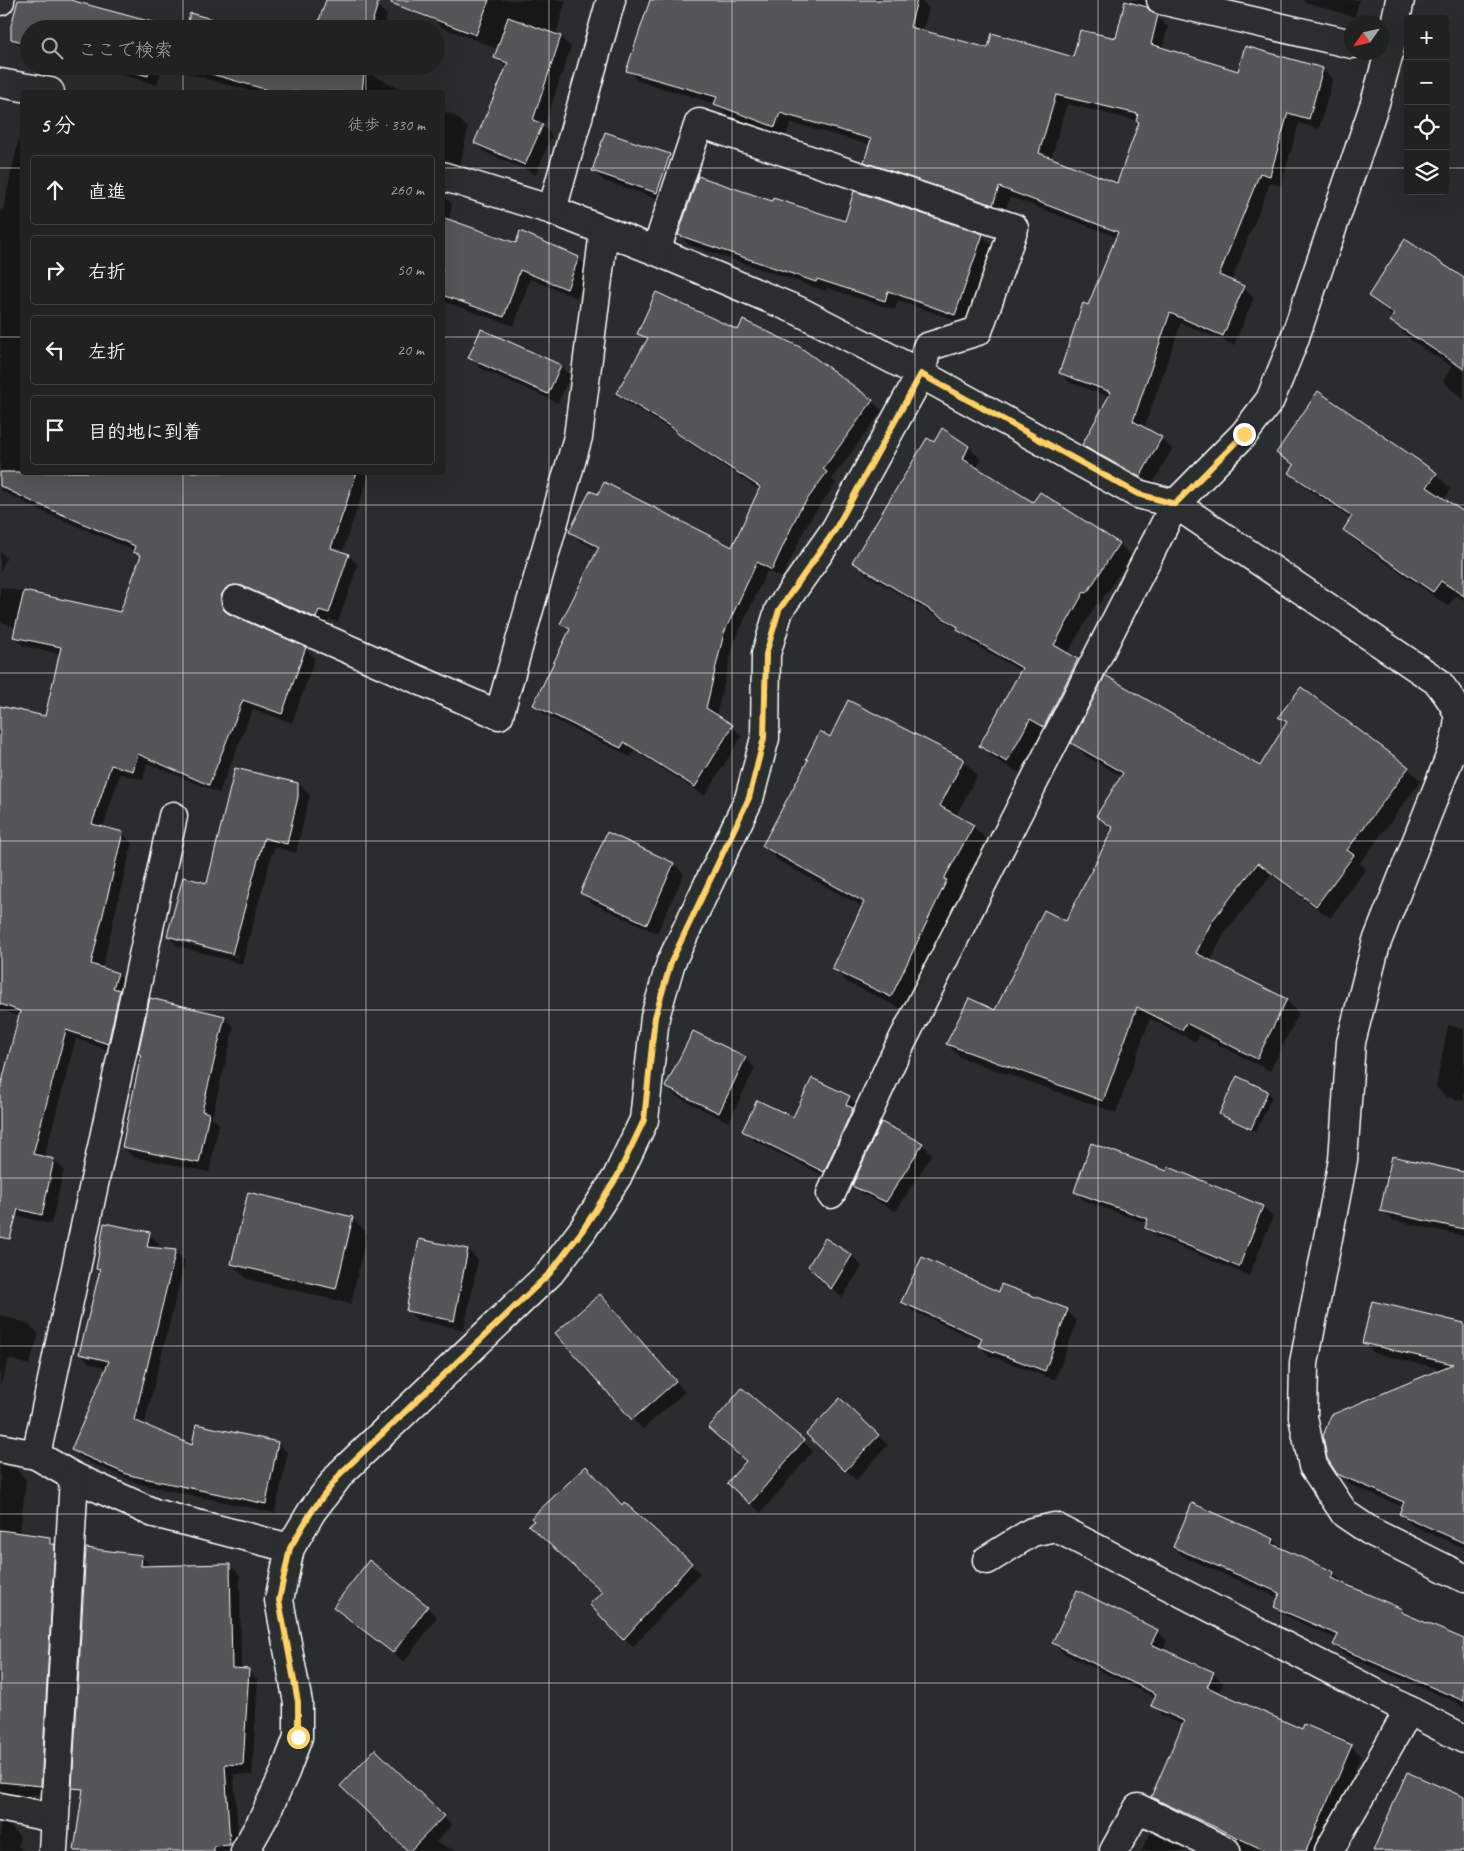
<!DOCTYPE html>
<html lang="ja">
<head>
<meta charset="utf-8">
<style>
	body { margin:0; font-family:Caveat,"Klee One",sans-serif; background:#282a2a; color:#f1f3f6 }
	.controls { position:absolute; right:15px; top:15px; display:grid; overflow:hidden; border-radius:5px; box-shadow:0 5px 20px #0002 }
	.controls button { width:45px; height:45px; display:grid; place-items:center; padding:0; border:0; border-bottom:1px solid #3d3f40; background:#202222; color:#f1f3f6; font:25px sans-serif }
	.compass { position:absolute; left:1344px; top:15px; width:45px; height:45px; border-radius:50%; background:#202222; box-shadow:0 5px 20px #0002; rotate:236deg }
	.stop { position:absolute; width:15px; height:15px; margin:-11px; border:4px solid #ffd166; border-radius:50%; background:#fff }
	.stop.end { background:#ffd166; border-color:#fff; box-shadow:0 1px 5px #0008 }
	.list { margin:0; padding:0; list-style:none }
	h2 { display:flex; justify-content:space-between; align-items:center; height:65px; margin:0; padding:0 20px; font-size:21px }
	h2 small { font-size:16px; font-weight:400; color:#a2a4a5 }
	.list li { display:grid; grid-template-columns:32px 1fr auto; gap:15px; align-items:center; box-sizing:border-box; height:70px; margin:0 10px 10px; padding:0 10px; border:1px solid #3d3f40; border-radius:5px }
	.list b { display:block; font-size:19px; white-space:nowrap }
	.list em { font-size:16px; font-style:normal; color:#a2a4a5 }
	.icon { flex:none; width:28px; height:28px; fill:none; stroke:currentColor; stroke-width:2; stroke-linecap:round; stroke-linejoin:round }
	.map { position:relative; flex:none; width:1464px; height:1851px; overflow:hidden }
	.search { position:absolute; background:#202222; box-shadow:0 5px 20px #0002; left:20px; top:20px; width:425px; height:55px; display:flex; align-items:center; gap:12px; box-sizing:border-box; padding:0 18px; border-radius:28px; color:#a2a4a5; font-size:19px }
	.panel { position:absolute; background:#202222; box-shadow:0 5px 20px #0002; left:20px; top:90px; width:425px; height:385px; border-radius:5px }
	.map>svg:first-child { display:block }
	.shadow { fill:#0007; fill-rule:evenodd }
	.building { fill:#555758; stroke:#fff; fill-rule:evenodd }
	.lines { fill:none; stroke-linecap:round; stroke-linejoin:round }
	.minor-casing { stroke:#fff; stroke-width:31 }
	.minor { stroke:#2a2d2e; stroke-width:28 }
	.route { stroke:#ffd166; stroke-width:6 }
	.grid { fill:none; stroke:#fff; stroke-width:1; stroke-opacity:0.55 }
</style>
</head>
<body>
<div class="map">
<svg width="1464" height="1851" viewBox="0 0 1464 1851">
	<rect width="100%" height="100%" fill="#2a2d2e"/>
	<filter id="ink" filterUnits="userSpaceOnUse"><feTurbulence type="fractalNoise" baseFrequency=".02" numOctaves="2"/><feDisplacementMap in="SourceGraphic" scale="10" xChannelSelector="R" yChannelSelector="G"/><feConvolveMatrix kernelMatrix="1 2 1 2 8 2 1 2 1" color-interpolation-filters="sRGB"/></filter>
	<g filter="url(#ink)">
		<g class="shadow">
			<path d="M20,0H65L29,29V48L20,46L10,36Z"/>
			<path d="M327,0H362L377,5L387,15L383,29H318Z"/>
			<path d="M438,0H566L556,35L561,37L571,47L544,127L552,135L536,174L485,152L475,142L507,68L495,58L498,49L441,27L431,17Z"/>
			<path d="M651,0H920L929,8L922,32L989,49L1074,59L1117,39L1126,0H1160L1156,7V16L1168,27L1162,49L1239,73L1322,69L1333,79L1319,129L1299,123L1281,186L1270,183L1231,282L1243,287L1254,298L1234,345L1181,323L1144,429L1161,438L1172,449L1151,487L1094,456L1084,445L1110,397L1071,383L1060,373L1117,237L1010,197L1004,214L876,172L865,161L871,145L791,123L785,137L726,114L716,104L638,81L628,70ZM1067,104L1138,121L1140,123L1117,184L1051,159Z"/>
			<path d="M1303,0H1359L1355,17L1305,2Z"/>
			<path d="M92,66H353L407,92H253L162,66L157,85Z"/>
			<path d="M442,110L458,118L468,128L459,171L442,174Z"/>
			<path d="M22,125V472H370L342,553L348,555L358,565L338,622L329,619L326,627L231,604L230,613L231,616L305,649L315,658L292,723L253,709L219,793L147,763L143,780L120,774L103,828L122,833L132,843L102,969L117,974L127,983L118,1053L76,1039L44,1158L54,1160L64,1170L51,1224L0,1212V1102L20,1017L0,1009V707L46,717L61,654L24,646L14,637L16,628L0,621V587L121,613L145,562L135,551L42,511L0,490V209L3,210Z"/>
			<path d="M669,155L679,165L667,202L604,181L594,171Z"/>
			<path d="M442,194L452,204L449,221L516,244L578,258L588,268L577,298L530,279L514,326L442,301Z"/>
			<path d="M773,203L845,222L982,235L992,245L965,324L898,300L895,310L827,288L826,291L689,245L679,235Z"/>
			<path d="M1464,279V401L1443,381L1452,367L1411,340L1391,321L1393,318L1370,296Z"/>
			<path d="M482,331L561,366L570,376L558,403L480,368L470,358Z"/>
			<path d="M639,333L872,401L882,411L832,479L836,483L809,521L782,578L767,571L734,643L716,716L732,726L742,736L705,796L634,751L631,757L545,715L535,705L570,632L561,624L598,550L580,541L571,531L733,549L760,490L687,442L680,435L627,403L617,393L647,342Z"/>
			<path d="M942,430L969,447L981,459L976,469L1034,504L1040,493L1119,544L1131,556L1099,605L1097,603L1067,654L1078,660L1090,673L1057,738L1042,730L1019,773L993,758L980,746L1021,671L970,642L959,630L866,574L854,562L935,444Z"/>
			<path d="M1278,453L1436,474L1451,489L1444,499L1464,513V600L1456,595L1448,606L1359,544L1344,530L1351,519L1306,488L1291,473L1294,468Z"/>
			<path d="M0,552L6,558L0,573Z"/>
			<path d="M1280,716L1408,768L1421,781L1360,863L1366,869L1330,918L1271,875L1224,934L1210,962L1286,1000L1299,1013L1270,1071L1199,1035L1196,1042L1150,1019L1116,1113L960,1057L947,1044L995,1012L1067,923L1113,831L1097,816L1123,777L1086,756L1073,743L1261,768L1288,724Z"/>
			<path d="M831,738L963,760L977,775L956,816L973,826L987,840L958,893L961,895L906,1011L848,983L834,968L863,907L777,860L763,845Z"/>
			<path d="M236,769L300,785L310,795L296,853L274,847L242,964L178,946L168,936L208,885ZM178,938L238,955V957L178,941Z"/>
			<path d="M608,834L674,864L684,874L657,933L592,903L582,893Z"/>
			<path d="M224,1017L234,1027L212,1117L219,1124L209,1172L133,1157L123,1147Z"/>
			<path d="M1448,1025L1464,1029V1101L1446,1097L1436,1087Z"/>
			<path d="M693,1033L746,1058L755,1068L729,1122L677,1097L667,1087Z"/>
			<path d="M1237,1078L1268,1092L1272,1097L1256,1132L1226,1118L1221,1114Z"/>
			<path d="M849,1097L859,1107L834,1181L753,1140L743,1130L793,1118Z"/>
			<path d="M882,1124L922,1144L932,1154L896,1211L864,1195L854,1185Z"/>
			<path d="M1170,1169L1263,1207L1273,1217L1249,1276L1156,1237L1146,1227L1148,1224L1085,1201L1075,1191L1168,1172Z"/>
			<path d="M1464,1173V1236L1392,1220L1382,1210Z"/>
			<path d="M352,1218L367,1233L351,1304L247,1279L232,1264Z"/>
			<path d="M149,1233L159,1243L158,1250L175,1251L185,1261L144,1426L193,1447L197,1426L278,1443L288,1453L275,1513L140,1484L82,1459L72,1449L107,1368L90,1363L81,1354L101,1272L97,1268Z"/>
			<path d="M826,1239L852,1256L862,1266L842,1298L809,1265Z"/>
			<path d="M468,1250L478,1260L464,1330L417,1320L407,1310Z"/>
			<path d="M999,1293L1067,1311L1077,1321L1055,1380L990,1356L980,1346L982,1342L913,1311L903,1301Z"/>
			<path d="M610,1305L685,1392L643,1429L633,1419Z"/>
			<path d="M0,1315L29,1324L39,1334L29,1365L9,1359L0,1386Z"/>
			<path d="M1464,1325V1548L1411,1525L1400,1514L1403,1507L1350,1485L1338,1473L1444,1370L1374,1353L1363,1342Z"/>
			<path d="M840,1400L888,1445L856,1480L808,1434Z"/>
			<path d="M803,1441L813,1451L761,1513L739,1493Z"/>
			<path d="M0,1465L15,1468L26,1479L20,1534L50,1539L60,1549L55,1732L41,1795L32,1794L29,1805L0,1807Z"/>
			<path d="M1193,1504L1274,1540L1284,1550L1333,1573L1343,1583V1584L1401,1610L1406,1615L1464,1641V1709L1456,1702L1344,1655L1334,1645L1337,1639L1286,1616L1276,1607L1279,1598L1184,1557L1174,1547Z"/>
			<path d="M622,1506L700,1573L633,1647L591,1604L604,1592Z"/>
			<path d="M141,1556L151,1567L230,1565L240,1575L241,1670H248L258,1680L252,1775L234,1774L239,1851H76Z"/>
			<path d="M334,1607H427L437,1617L404,1662L344,1617Z"/>
			<path d="M1157,1631L1167,1641L1163,1650L1213,1673L1223,1683L1218,1694L1302,1731L1351,1746L1361,1756L1324,1840L1327,1851H1243L1241,1845L1162,1807L1152,1797L1183,1725L1163,1716L1153,1706L1156,1698L1063,1653L1053,1643Z"/>
			<path d="M376,1751L452,1825L435,1843L459,1851H409Z"/>
			<path d="M0,1823L10,1826L20,1837L18,1846L23,1851H0Z"/>
			<path d="M1151,1833L1188,1851H1141Z"/>
		</g>
		<g class="building">
			<path d="M18,0H70L178,29H29V44L11,39V26Z"/>
			<path d="M326,0H379L370,29H316Z"/>
			<path d="M391,0H489L476,35L391,3Z"/>
			<path d="M650,0H917L910,27L988,48L992,33L1073,57L1080,30L1116,38L1125,1L1147,7L1151,12L1158,15L1151,44L1238,71L1245,46L1323,68L1309,119L1288,113L1270,176L1260,173L1219,275L1244,286L1223,336L1170,313L1133,421L1162,437L1140,477L1082,445L1111,392L1059,373L1083,303L1088,305L1118,232L999,187L993,205L864,162L871,139L780,113L775,127L714,104L717,97L626,71ZM1056,95L1138,114L1136,121L1139,122L1117,183L1039,153Z"/>
			<path d="M190,13L249,29H186Z"/>
			<path d="M508,17L561,36L533,120L543,124L525,165L474,143L508,63L494,58Z"/>
			<path d="M112,66H150L148,76Z"/>
			<path d="M183,66H365L362,92H275Z"/>
			<path d="M605,132L670,154L657,193L592,171Z"/>
			<path d="M698,176L772,201L773,198L845,221L854,191L983,234L955,315L888,291L885,301L817,279L816,282L678,235Z"/>
			<path d="M442,217L516,243L520,231L579,257L567,289L520,270L504,317L442,295Z"/>
			<path d="M1405,239L1464,278V369L1390,321L1394,314L1368,296Z"/>
			<path d="M656,292L738,330L743,320L800,347L873,400L823,469L827,472L799,511L772,570L757,562L724,633L706,708L733,725L695,787L624,742L621,748L533,705L570,629L560,624L599,547L569,532L590,491L598,494L604,482L732,547L760,487L675,432L676,430L616,393L648,338L637,334Z"/>
			<path d="M481,329L561,365L548,394L468,358Z"/>
			<path d="M1318,391L1437,473L1427,487L1464,512V596L1441,581L1433,592L1343,530L1352,516L1289,473L1294,465L1276,453Z"/>
			<path d="M942,428L969,446L963,459L1033,502L1040,492L1119,543L1087,593L1084,592L1054,645L1078,659L1044,727L1030,719L1007,762L979,746L1022,668L957,630L958,627L852,562L927,438L934,442Z"/>
			<path d="M0,472H357L331,548L349,554L329,613L319,610L316,618L242,586L234,585L227,587L222,594L221,602L224,610L229,614L306,647L282,714L243,700L209,785L138,754L133,771L111,765L92,824L123,832L91,964L118,973L113,988L120,990L108,1044L66,1030L33,1154L54,1159L42,1215L18,1209L10,1239L0,1237V1090L20,1011L0,1004V706L45,716L61,647L13,637L24,591L120,612L141,555L133,552L135,546L31,501L0,486Z"/>
			<path d="M1105,675L1260,766L1287,722L1278,717L1301,687L1409,767L1347,850L1354,855L1316,906L1258,863L1212,921L1196,953L1287,999L1257,1059L1186,1023L1182,1030L1137,1007L1103,1101L946,1044L969,998L995,1010L1044,910L1066,921L1113,828L1096,816L1123,773L1071,743Z"/>
			<path d="M848,700L964,759L940,806L974,825L944,879L947,880L891,997L832,969L864,902L762,846L808,760L806,759L820,731L830,737Z"/>
			<path d="M235,768L298,783V797L287,844L264,838L232,954L167,936L183,877L207,883Z"/>
			<path d="M607,832L674,863L647,924L580,893Z"/>
			<path d="M150,998L225,1016L202,1111L209,1113L199,1163L122,1147L141,1055L138,1053Z"/>
			<path d="M693,1031L746,1057L719,1113L665,1087Z"/>
			<path d="M1237,1076L1268,1091L1251,1129L1219,1114Z"/>
			<path d="M812,1078L850,1096L846,1105L853,1108L824,1172L742,1131L757,1100L793,1117Z"/>
			<path d="M881,1122L923,1143L886,1202L852,1186Z"/>
			<path d="M1091,1143L1167,1171L1169,1167L1263,1206L1239,1267L1145,1228L1148,1219L1074,1192Z"/>
			<path d="M1392,1156L1464,1172V1229L1380,1211Z"/>
			<path d="M248,1192L353,1217L336,1289L231,1264Z"/>
			<path d="M104,1223L150,1232L147,1247L176,1250L134,1420L192,1445L196,1424L278,1442L266,1504L129,1475L71,1450L109,1361L79,1354L100,1270L96,1269Z"/>
			<path d="M825,1238L852,1255L831,1289L808,1266Z"/>
			<path d="M419,1239L468,1249L454,1321L406,1311Z"/>
			<path d="M922,1257L999,1292L1001,1284L1068,1309L1045,1371L979,1346L982,1338L901,1302Z"/>
			<path d="M600,1294L676,1381L632,1420L555,1333Z"/>
			<path d="M1372,1301L1464,1323V1543L1399,1514L1404,1502L1337,1474L1327,1458L1323,1436L1331,1415L1453,1364L1362,1343Z"/>
			<path d="M742,1388L804,1440L750,1504L727,1483L746,1461L708,1428Z"/>
			<path d="M840,1398L879,1435L845,1471L806,1434Z"/>
			<path d="M586,1466L622,1505L624,1502L692,1563L623,1640L589,1604L603,1592L528,1525L534,1521L531,1518Z"/>
			<path d="M1192,1503L1274,1539L1272,1544L1334,1572L1331,1578L1402,1609L1401,1612L1464,1639V1701L1333,1645L1338,1635L1274,1607L1280,1593L1173,1547Z"/>
			<path d="M0,1530L50,1537V1544H55L41,1786L0,1782Z"/>
			<path d="M86,1548L142,1555L141,1566L230,1564L232,1668L249,1669L243,1765L225,1764L230,1845L214,1846V1851H74L83,1789L72,1788Z"/>
			<path d="M369,1560L428,1606L393,1653L333,1607Z"/>
			<path d="M1077,1590L1158,1630L1151,1644L1214,1672L1207,1687L1302,1729L1304,1724L1352,1745L1306,1851H1266L1151,1797L1184,1721L1151,1706L1156,1694L1052,1643Z"/>
			<path d="M375,1749L444,1816L410,1851H408L340,1786Z"/>
			<path d="M1407,1772L1464,1797V1851H1373Z"/>
		</g>
		<g class="lines">
			<defs>
				<g id="minor">
					<path d="M1161,0L1352,44"/>
					<path d="M0,1V0"/>
					<path d="M0,83L50,92"/>
					<path d="M442,176L552,210L656,251L799,311L921,374L1138,494L1175,504L1438,682C1463,715 1462,715 1451,754L1376,944L1351,1042L1343,1160L1304,1363L1303,1417L1313,1466L1345,1514L1370,1531L1464,1578"/>
					<path d="M552,210L611,0"/>
					<path d="M236,600L499,715L578,437L604,231"/>
					<path d="M831,1194L891,1063L1175,504L1244,434L1270,400L1293,343L1375,103L1389,53L1400,0"/>
					<path d="M0,1448L36,1455L74,1477L154,1513L290,1548"/>
					<path d="M36,1455L173,816"/>
					<path d="M987,1560L1032,1532L1055,1527L1464,1739"/>
					<path d="M0,1807L54,1818"/>
					<path d="M53,1851L74,1477"/>
					<path d="M245,1851L264,1817L285,1772L298,1737V1703L279,1600L290,1548L312,1511L341,1473L550,1273L582,1231L617,1177L644,1120L655,1017L671,962L749,799L765,738L766,654L779,610L835,530L921,374L927,347L978,331L1014,228L699,123L656,251"/>
					<path d="M1114,1851L1138,1808L1226,1851"/>
					<path d="M1329,1851L1409,1710"/>
				</g>
			</defs>
			<use href="#minor" class="minor-casing"/>
			<use href="#minor" class="minor"/>
		</g>
	</g>
	<g class="lines" filter="url(#ink)">
		<path class="route" d="M298,1737V1702L279,1600L290,1548L312,1511L341,1473L550,1273L582,1231L617,1177L644,1120L655,1017L671,962L749,798L764,738L766,654L779,610L835,530L921,374L1138,494L1175,504L1244,434"/>
	</g>
	<path class="grid" d="M183,0V29M366,0V29M549,0V1851M732,0V1851M915,0V1851M1098,0V1851M1281,0V1851M183,66V92M366,66V92M0,168H22M442,168H1408M1445,168H1464M0,337H22M442,337H1464M183,472V1851M366,472V1851M0,505H1464M0,673H1464M0,841H1464M0,1010H1464M0,1178H1464M0,1346H1464M0,1514H1464M0,1683H1464"/>
</svg>
<div class="controls">
<button>+</button>
<button>−</button>
<button><svg class="icon" aria-label="locate" viewBox="0 0 24 24"><circle cx="12" cy="12" r="6"/><path d="M12 2v4M12 18v4M2 12h4M18 12h4"/></svg></button>
<button><svg class="icon" aria-label="layers" viewBox="0 0 24 24"><path d="M12 4l9 5-9 5-9-5zM3 14l9 5 9-5"/></svg></button>
</div>
<svg class="compass" viewBox="-18 -18 36 36"><path d="M0-13l5 13h-10z" fill="#e53935"/><path d="M0 13l5-13h-10z" fill="#a2a4a5"/></svg>
<div class="stop" style="left:298px;top:1737px"></div>
<div class="stop end" style="left:1244px;top:434px"></div>
<div class="search"><svg class="icon" aria-label="search" viewBox="0 0 24 24"><circle cx="10" cy="10" r="6"/><path d="M15 15l6 6"/></svg>ここで検索</div>
<section class="panel">
<h2>5 分<small>徒歩 · 330 m</small></h2>
<ul class="list">
<li><svg class="icon" aria-label="ahead" viewBox="0 0 24 24"><path d="M12 20V5M6 11l6-6 6 6"/></svg><div><b>直進</b></div><em>260 m</em></li>
<li><svg class="icon" aria-label="right" viewBox="0 0 24 24"><path d="M7 20v-9h11M14 6l5 5-5 5"/></svg><div><b>右折</b></div><em>50 m</em></li>
<li><svg class="icon" aria-label="left" viewBox="0 0 24 24"><path d="M17 20v-9H6M10 6l-5 5 5 5"/></svg><div><b>左折</b></div><em>20 m</em></li>
<li><svg class="icon" aria-label="arrive" viewBox="0 0 24 24"><path d="M6 21V4h12l-3 4 3 4H6"/></svg><div><b>目的地に到着</b></div></li>
</ul>
</section>
</div>
</body>
</html>
